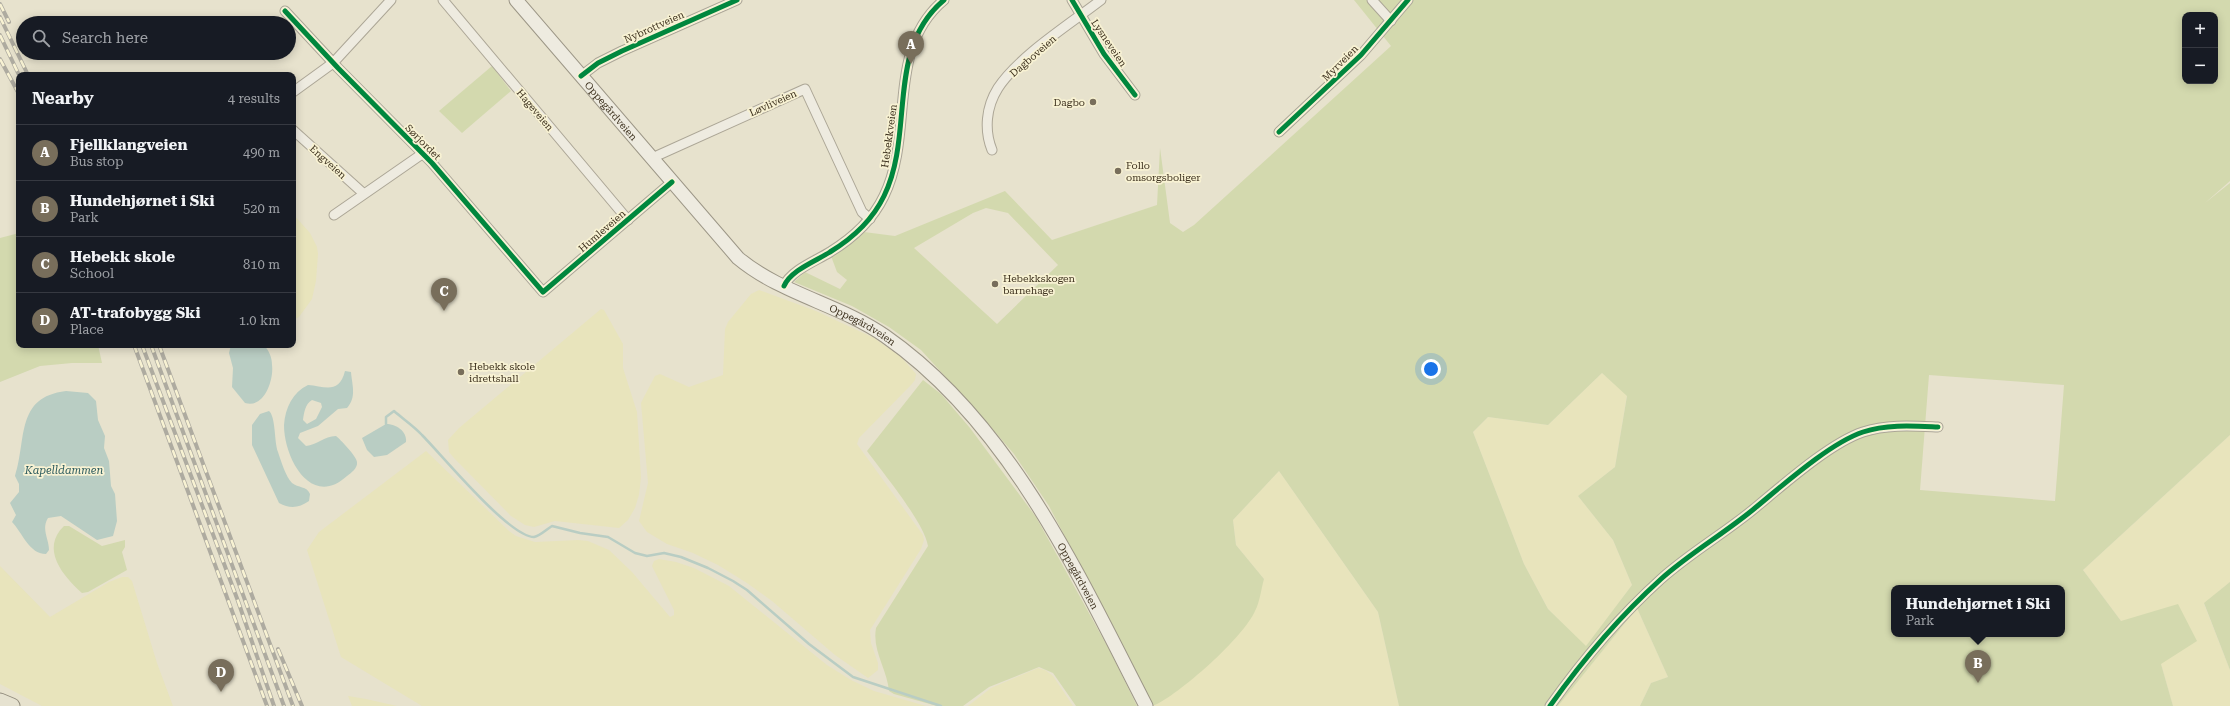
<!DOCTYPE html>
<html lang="en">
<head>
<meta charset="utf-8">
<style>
	body { margin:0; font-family:"Roboto Serif",serif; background:#242831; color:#f1f3f6 }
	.controls { position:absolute; right:12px; top:12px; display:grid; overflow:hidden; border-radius:8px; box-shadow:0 2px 10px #0003 }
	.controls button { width:36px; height:36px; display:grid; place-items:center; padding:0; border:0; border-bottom:1px solid #363941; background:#171b24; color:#f1f3f6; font:20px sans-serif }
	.you { position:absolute; left:1431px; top:369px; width:14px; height:14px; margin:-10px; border:3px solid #fff; border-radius:50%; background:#1a73e8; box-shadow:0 0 0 6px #1a73e833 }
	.badge { display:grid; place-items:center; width:26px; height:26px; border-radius:50%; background:#786e5b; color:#fff; font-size:13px; font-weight:700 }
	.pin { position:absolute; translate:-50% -33px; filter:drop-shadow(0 1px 2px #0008) }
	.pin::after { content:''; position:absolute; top:21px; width:14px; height:12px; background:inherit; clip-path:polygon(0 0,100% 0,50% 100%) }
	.popup { position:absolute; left:1891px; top:585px; width:174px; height:52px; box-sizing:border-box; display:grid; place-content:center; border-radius:8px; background:#171b24; filter:drop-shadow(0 1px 3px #0005); font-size:13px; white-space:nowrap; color:#9ea1a6 }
	.popup b { font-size:15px; color:#f1f3f6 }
	.popup::after { content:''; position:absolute; left:50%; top:100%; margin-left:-8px; border:8px solid transparent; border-top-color:#171b24 }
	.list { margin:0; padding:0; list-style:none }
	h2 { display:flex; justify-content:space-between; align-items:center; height:52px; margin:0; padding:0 16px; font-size:17px }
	h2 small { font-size:13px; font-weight:400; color:#9ea1a6 }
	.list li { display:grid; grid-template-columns:26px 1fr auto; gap:12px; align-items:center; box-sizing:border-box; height:56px; padding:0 16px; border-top:1px solid #363941 }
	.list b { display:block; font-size:15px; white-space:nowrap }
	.list p { margin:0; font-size:13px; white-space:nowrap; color:#9ea1a6 }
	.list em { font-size:13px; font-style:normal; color:#9ea1a6 }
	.icon { flex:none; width:22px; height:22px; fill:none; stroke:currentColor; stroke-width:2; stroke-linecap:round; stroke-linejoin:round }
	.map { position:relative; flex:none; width:2230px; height:706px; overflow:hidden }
	.search { position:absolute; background:#171b24; box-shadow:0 2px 10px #0003; left:16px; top:16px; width:280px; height:44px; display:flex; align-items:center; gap:10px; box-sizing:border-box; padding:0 14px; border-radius:22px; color:#9ea1a6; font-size:15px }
	.panel { position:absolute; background:#171b24; box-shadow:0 2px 10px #0003; left:16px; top:72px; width:280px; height:276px; border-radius:8px }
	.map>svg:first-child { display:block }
	.farmland { fill:#e8e4bc }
	.green { fill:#d3d9ae; fill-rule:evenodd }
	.water { fill:#b9cdc3; fill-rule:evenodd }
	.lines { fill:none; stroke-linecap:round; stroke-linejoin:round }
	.stream { stroke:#b9cdc3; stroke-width:2.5 }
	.street-casing { stroke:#aca696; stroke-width:11 }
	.secondary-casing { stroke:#9c9686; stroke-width:15 }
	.primary-casing { stroke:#928c7d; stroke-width:17 }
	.street { stroke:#eeebe0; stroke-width:9 }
	.secondary { stroke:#eeebe0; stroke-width:13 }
	.primary { stroke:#e6e2d0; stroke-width:15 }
	.rail-casing { stroke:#aeaba0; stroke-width:4 }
	.rail { stroke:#f8f2d3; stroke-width:2.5; stroke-dasharray:8; stroke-linecap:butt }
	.cycleway-casing { stroke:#f8f2d3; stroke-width:8 }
	.cycleway { stroke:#00873e; stroke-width:5 }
	.poi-dot { fill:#786e5b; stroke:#f8f2d3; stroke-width:1.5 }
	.labels { text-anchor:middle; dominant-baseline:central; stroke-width:3.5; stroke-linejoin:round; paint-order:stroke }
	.street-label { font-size:10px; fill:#3c301d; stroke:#f8f2d3 }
	.poi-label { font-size:10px; fill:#3c301d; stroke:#f8f2d3; text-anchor:start }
	.water-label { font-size:11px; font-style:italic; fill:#2b5a5d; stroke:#f8f2d3 }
</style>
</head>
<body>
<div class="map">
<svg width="2230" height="706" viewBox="0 0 2230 706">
	<rect width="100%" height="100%" fill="#e7e2cd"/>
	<g class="farmland">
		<path d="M293,214L310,233L317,247L318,254L316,281L312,299L299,317L293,320Z"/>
		<path d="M759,290L816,311L874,338L901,357L916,374L915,380L911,385L859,438L857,444L923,535L924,540L921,549L870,630L871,643L878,663V670L868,678L835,655L772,601L747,583L718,565L693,553L667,544L647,532L639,521L648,483L641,403L645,395L655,376L660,374L689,387L723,375L725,329L728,322L751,294Z"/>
		<path d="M601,309L604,310L623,344V368L637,412L641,477L639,495L635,508L628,520L619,528L555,521L534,527L525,525L511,516L454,458L449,452L448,440L459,428Z"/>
		<path d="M1602,373L1627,395L1615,467L1578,496L1613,540L1632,585L1586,647L1548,609L1524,564L1473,432L1488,417L1548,425Z"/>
		<path d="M2230,435V582L2204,604L2230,670V706H2173L2161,664L2121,621L2083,570Z"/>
		<path d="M426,451L509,531L516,536L535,542L578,540L588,541L609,550L632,572L670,617L674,615V610L652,566L654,561L659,559L676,562L694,568L729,586L827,665L851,680L874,691L926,706H422L341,657L307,550L319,532Z"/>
		<path d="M1279,471L1378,612L1399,706H1154L1197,675L1264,579L1236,545L1233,520Z"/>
		<path d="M0,566L50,617L109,582L122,577H128L132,581L157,663L173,706H42L0,684Z"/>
		<path d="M1637,608L1668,677L1651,683L1640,706H1558Z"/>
		<path d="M1038,668L1045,670L1053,676L1073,706H968L991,688Z"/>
		<path d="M348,696L366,699L397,706H352Z"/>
	</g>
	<g class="green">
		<path d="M1354,0H2230V181L2205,203L2230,183V435L2083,570L2121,621L2178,604L2197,641L2161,664L2173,706H1640L1651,683L1668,677L1637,608L1558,706H1399L1378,612L1279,471L1233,520L1236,545L1264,579C1261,589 1260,602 1255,611C1244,637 1179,695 1153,706L1049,506L1014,454L983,418L921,350L889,327L852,306L794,282L805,272L840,289L847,280L837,272L831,256L864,232L895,236L1005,191L1052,240L1157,205L1160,148L1170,223L1183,232L1194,225L1391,46ZM2185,15H2215V81H2185ZM986,208L1008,213L1058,265L997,324L914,248L973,213ZM1602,373L1627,396L1615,467L1578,496L1613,540L1632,585L1586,646L1548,609L1524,564L1473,432L1488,417L1548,425ZM1929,375L2064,385L2055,501L1920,490ZM1894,588H2062V634H1894Z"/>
		<path d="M492,66L511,91L462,133L439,111Z"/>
		<path d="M19,233V345H98L102,363H72L40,366L0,382V238Z"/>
		<path d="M923,380L941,394L970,428L1036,517L1111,653L1137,706H1076L1053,673L1039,667L989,687L963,706H937L894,694L889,691C887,669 872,651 876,628L928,546C924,522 883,473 867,451Z"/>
		<path d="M64,526H69L102,546L125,540V547L122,552L127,570L88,592L82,593C63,576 40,549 64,526Z"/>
		<path d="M2230,582V670L2204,603Z"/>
	</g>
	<g class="water">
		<path d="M231,345H264C269,351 272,357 272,365C274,380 264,409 245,403L232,387L233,368L229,353Z"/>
		<path d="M345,371L351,372C352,385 357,397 347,408L338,409L318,426L300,433L298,438L306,446C317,445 324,436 336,436C340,439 357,457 357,462C358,468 351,473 347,476C311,509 284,458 284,425C285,408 293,392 308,385C324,386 339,395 345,371ZM312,400L321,403L322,407L316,419L307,424L303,420C304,413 305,404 312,400Z"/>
		<path d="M66,391L88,393L96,401L98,420L105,436L104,448L109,461L111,486L115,494L117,521L113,536L97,540L61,516L48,518C41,529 49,539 49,550L46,554C29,554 22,532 12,522L16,515L10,503L19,492V484L15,476C27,440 15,397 66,391Z"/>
		<path d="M269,411C276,417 274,442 278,452C281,461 286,477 292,483C298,488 307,486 310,494L309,501C299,508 290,509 279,503L252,445V425L260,414Z"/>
		<path d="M386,424C396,424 407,431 406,442L387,455L374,457L367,450L362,438Z"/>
	</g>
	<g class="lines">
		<path class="stream" d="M386,424V417L394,411C403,419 414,426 422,435C441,454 509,537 534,537C540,536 547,529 552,526L580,533L608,537L635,553L647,556L664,553L681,557L708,568L733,581L747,590L809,644L853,677L941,706"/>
		<defs>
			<g id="street">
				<path d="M443,0L628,220"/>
				<path d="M1072,0L1104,54L1135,95"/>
				<path d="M1372,0L1391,21"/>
				<path d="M285,11L338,68L432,163L543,292L672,182"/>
				<path d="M581,76L598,63L622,51L737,0"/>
				<path d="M293,92L333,63L391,0"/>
				<path d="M293,130L363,193"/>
				<path d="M1279,132L1361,55L1408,0"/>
				<path d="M992,150C984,130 986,107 998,88C1019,56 1070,24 1101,0"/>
				<path d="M652,158L805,89L862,212L870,219"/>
				<path d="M334,215L422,154"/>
				<path d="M784,286C791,270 816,261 830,252C853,238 872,221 884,196C915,133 885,49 944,0"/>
				<path d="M1550,706C1582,661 1620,616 1661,579C1690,553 1725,533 1755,508C1783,485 1830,443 1863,432C1887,424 1914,426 1938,427"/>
			</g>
			<g id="secondary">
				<path id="s1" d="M516,0L738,258C781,294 839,304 885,336C1010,423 1078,574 1146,706"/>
			</g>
			<path id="primary" d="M0,701L12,706"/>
		</defs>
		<use href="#street" class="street-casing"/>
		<use href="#secondary" class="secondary-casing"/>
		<use href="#primary" class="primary-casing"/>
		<use href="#street" class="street"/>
		<use href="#secondary" class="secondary"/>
		<use href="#primary" class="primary"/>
		<defs>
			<g id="rail">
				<path d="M0,4L9,22"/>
				<path d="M0,17L28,75"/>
				<path d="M0,35L19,75"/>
				<path d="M0,59L19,94"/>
				<path d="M134,345L267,706"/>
				<path d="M142,345L238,601L274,706"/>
				<path d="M151,345L284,706"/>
				<path d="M159,345L293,706"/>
				<path d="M278,649L302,706"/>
			</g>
		</defs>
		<use href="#rail" class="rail-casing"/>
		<use href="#rail" class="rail"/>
		<defs>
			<g id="cycleway">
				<path d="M1072,0L1104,54L1135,95"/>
				<path d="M285,11L338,68L432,163L543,292L672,182"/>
				<path d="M581,76L598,63L622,51L737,0"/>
				<path d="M1279,132L1361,55L1408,0"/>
				<path d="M784,286C791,270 816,261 830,252C853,238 872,221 884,196C915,133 885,49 944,0"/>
				<path d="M1550,706C1582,661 1620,616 1661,579C1690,553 1725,533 1755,508C1783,485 1830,443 1863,432C1887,424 1914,426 1938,427"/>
			</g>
		</defs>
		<use href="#cycleway" class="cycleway-casing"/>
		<use href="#cycleway" class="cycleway"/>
	</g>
	<g class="poi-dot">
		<circle cx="1093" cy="102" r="4"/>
		<circle cx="1118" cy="171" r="4"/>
		<circle cx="995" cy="284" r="4"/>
		<circle cx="461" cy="372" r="4"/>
	</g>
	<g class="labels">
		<g class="street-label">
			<text transform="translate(654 27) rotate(-24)">Nybrottveien</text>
			<text transform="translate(1109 43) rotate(56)">Lysneveien</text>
			<text transform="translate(1033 56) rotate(-41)">Dagboveien</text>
			<text transform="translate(1340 63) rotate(-45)">Myrveien</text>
			<text transform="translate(773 103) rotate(-24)">Løvliveien</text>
			<text transform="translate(535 110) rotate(50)">Hageveien</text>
			<text stroke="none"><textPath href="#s1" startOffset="146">Oppegårdveien</textPath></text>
			<text transform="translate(889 136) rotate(-82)">Hebekkveien</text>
			<text transform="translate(423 142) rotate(45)">Sørjordet</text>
			<text transform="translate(328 162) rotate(42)">Engveien</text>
			<text transform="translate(602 231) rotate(-41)">Humleveien</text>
			<text stroke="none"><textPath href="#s1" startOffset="482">Oppegårdveien</textPath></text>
			<text stroke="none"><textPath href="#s1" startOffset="818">Oppegårdveien</textPath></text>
		</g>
		<g class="poi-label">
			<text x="1085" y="102" text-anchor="end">Dagbo</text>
			<text x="1126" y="165">Follo<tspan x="1126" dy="12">omsorgsboliger</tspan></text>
			<text x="1003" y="278">Hebekkskogen<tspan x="1003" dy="12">barnehage</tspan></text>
			<text x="469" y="366">Hebekk skole<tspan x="469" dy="12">idrettshall</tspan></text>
		</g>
		<g class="water-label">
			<text x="64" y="470">Kapelldammen</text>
		</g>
	</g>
</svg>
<div class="controls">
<button>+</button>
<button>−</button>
</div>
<div class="you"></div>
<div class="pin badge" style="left:911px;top:64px">A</div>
<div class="pin badge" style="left:1978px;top:683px">B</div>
<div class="popup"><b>Hundehjørnet i Ski</b>Park</div>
<div class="pin badge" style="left:444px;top:311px">C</div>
<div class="pin badge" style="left:221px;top:692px">D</div>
<div class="search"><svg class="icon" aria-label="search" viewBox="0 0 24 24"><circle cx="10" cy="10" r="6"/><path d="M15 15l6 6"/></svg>Search here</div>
<section class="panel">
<h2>Nearby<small>4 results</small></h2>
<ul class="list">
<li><span class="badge">A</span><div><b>Fjellklangveien</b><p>Bus stop</p></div><em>490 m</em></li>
<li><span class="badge">B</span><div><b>Hundehjørnet i Ski</b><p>Park</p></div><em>520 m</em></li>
<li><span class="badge">C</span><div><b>Hebekk skole</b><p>School</p></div><em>810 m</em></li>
<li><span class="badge">D</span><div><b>AT-trafobygg Ski</b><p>Place</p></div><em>1.0 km</em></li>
</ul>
</section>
</div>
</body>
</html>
